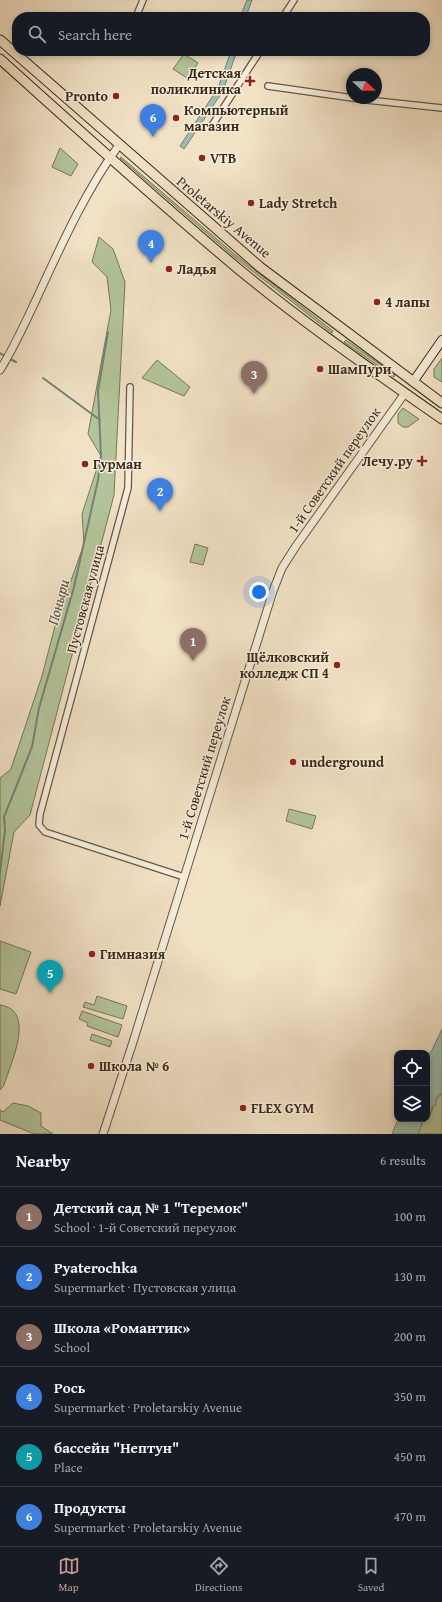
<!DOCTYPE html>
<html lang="en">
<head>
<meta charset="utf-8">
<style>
	body { margin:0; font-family:"Gentium Book Plus",serif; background:#20242c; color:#f1f3f6 }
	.controls { position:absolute; right:12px; bottom:12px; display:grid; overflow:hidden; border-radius:8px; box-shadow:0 2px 6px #0003 }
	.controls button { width:36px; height:36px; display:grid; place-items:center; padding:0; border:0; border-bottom:1px solid #363941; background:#171b24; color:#f1f3f6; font:20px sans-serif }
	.compass { position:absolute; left:346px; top:68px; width:36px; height:36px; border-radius:50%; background:#171b24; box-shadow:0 2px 6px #0003; rotate:112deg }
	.you { position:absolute; left:259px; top:592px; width:14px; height:14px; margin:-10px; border:3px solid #fff; border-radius:50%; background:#1a73e8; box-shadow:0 0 0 6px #1a73e833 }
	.badge { display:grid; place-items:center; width:26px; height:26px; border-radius:50%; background:#c59692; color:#fff; font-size:13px; font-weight:700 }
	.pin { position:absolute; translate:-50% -33px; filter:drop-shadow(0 1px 2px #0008) }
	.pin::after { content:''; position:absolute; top:21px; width:14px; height:12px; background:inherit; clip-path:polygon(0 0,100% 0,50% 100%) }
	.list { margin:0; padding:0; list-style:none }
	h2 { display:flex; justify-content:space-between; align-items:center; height:52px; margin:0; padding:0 16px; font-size:17px }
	h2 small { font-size:13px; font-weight:400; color:#9ea1a6 }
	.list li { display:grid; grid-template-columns:26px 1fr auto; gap:12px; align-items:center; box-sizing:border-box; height:60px; padding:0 16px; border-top:1px solid #363941 }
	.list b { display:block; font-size:15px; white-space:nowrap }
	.list p { margin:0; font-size:13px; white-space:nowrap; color:#9ea1a6 }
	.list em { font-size:13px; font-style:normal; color:#9ea1a6 }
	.icon { flex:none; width:22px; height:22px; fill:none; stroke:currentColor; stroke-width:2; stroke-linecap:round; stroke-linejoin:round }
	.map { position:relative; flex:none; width:442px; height:1134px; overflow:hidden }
	.search { position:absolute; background:#171b24; box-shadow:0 2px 6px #0003; left:12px; right:12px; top:12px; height:44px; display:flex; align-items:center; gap:10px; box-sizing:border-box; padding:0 14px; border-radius:16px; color:#9ea1a6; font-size:15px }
	.sheet { height:412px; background:#171b24 }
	nav { display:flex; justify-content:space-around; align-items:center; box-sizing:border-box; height:56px; border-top:1px solid #363941; background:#171b24; font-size:11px; color:#9ea1a6 }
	nav a { display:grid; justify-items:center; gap:2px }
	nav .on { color:#c59692 }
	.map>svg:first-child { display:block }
	.green { fill:#b3c49a; stroke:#76775a }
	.water { fill:#9bbeaf; stroke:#748373 }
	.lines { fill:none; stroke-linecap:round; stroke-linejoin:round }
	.stream { stroke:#748373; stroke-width:2 }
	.minor-casing { stroke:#675844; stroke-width:8 }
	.tertiary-casing { stroke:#675844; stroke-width:9 }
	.secondary-casing { stroke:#392a19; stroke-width:10 }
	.primary-casing { stroke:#392a19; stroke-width:11 }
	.minor { stroke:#f6ecd9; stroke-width:5.5 }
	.tertiary { stroke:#f6ecd9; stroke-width:7 }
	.secondary { stroke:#f6ecd9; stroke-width:8 }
	.primary { stroke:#f1e1c5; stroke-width:9 }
	.poi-dot { fill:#8f2418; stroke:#f6ecd9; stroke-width:1.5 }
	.labels { text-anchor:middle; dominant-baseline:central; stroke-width:3; stroke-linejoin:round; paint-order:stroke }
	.poi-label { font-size:14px; font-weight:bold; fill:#392a19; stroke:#f6ecd9; text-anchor:start }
	.street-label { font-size:14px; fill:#392a19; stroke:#f6ecd9 }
	.water-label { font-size:15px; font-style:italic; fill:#524f3e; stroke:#f6ecd9 }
</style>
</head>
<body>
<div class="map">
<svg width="442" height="1134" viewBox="0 0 442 1134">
	<rect width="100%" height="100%" fill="#f1e1c5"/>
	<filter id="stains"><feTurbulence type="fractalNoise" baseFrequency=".005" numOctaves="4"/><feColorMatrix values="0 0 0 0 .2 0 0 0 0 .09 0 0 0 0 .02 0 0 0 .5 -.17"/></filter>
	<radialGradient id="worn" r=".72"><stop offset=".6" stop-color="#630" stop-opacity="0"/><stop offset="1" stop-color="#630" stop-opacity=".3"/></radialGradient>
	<g class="green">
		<path d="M184,54L198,63L187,78L173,69Z"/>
		<path d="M60,148L78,164L71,176L52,167Z"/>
		<path d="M121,157L233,253L333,331L332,333L232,255L120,158Z"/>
		<path d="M99,237L113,249L125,282L114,495L30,815L14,832L0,906V778L11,769L42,676L55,626L84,544L82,514L101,456L88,434L111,310L107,277L92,262Z"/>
		<path d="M346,340L395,375L394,377L344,342Z"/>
		<path d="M442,358V382L434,377V369Z"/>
		<path d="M157,360L190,387L184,396L142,378Z"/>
		<path d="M403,408L419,419L408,427H403L398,423V414Z"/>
		<path d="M195,544L208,548L203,565L190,562Z"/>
		<path d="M289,809L316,816L312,829L286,821Z"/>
		<path d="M0,941L31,952L16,994L0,989Z"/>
		<path d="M97,996L127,1006L123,1019L83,1007L85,1002L94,1005Z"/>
		<path d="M0,1005C37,1010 10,1065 4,1085L0,1090Z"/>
		<path d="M82,1011L122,1025L118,1037L87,1026L88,1023L79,1019Z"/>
		<path d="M92,1034L112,1041L110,1047L90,1040Z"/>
		<path d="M442,1093V1134H418L423,1120L429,1119C434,1106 432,1104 442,1093Z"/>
		<path d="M13,1103L28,1106L41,1113V1126L53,1134H34L0,1120V1110L3,1112Z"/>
	</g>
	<g class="water">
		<path d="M247,0H252L246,17H240Z"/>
		<path d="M231,51H237L223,91L184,149L180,146L218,88Z"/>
		<path d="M442,1029V1093L436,1098V1105L432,1107L429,1119L423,1120L418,1134H392L398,1119H427V1055L431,1052Z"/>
	</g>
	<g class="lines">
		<g class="stream">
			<path d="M0,353L6,357"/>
			<path d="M10,359L16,362"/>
			<path d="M43,378L100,420"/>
			<path d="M0,873L5,830L4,817L32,747L39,708L74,587L98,480L101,456L98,391L108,332"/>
		</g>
		<defs>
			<g id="minor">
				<path d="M136,17L143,0"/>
				<path d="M283,17L294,0"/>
				<path d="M268,86L367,100L442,108"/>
				<path d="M211,127L260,51"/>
				<path d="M130,387L128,488L40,814L39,825L45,832L184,877"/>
			</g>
			<g id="tertiary">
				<path d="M0,370C14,348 24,325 35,302C60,248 84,193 119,145"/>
				<path d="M103,1134L133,1042L273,591L282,568L296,546L405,393"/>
			</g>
			<path id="secondary" d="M413,382L442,340"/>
			<g id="primary">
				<path d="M0,40L260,267L442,403"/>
				<path d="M0,59C78,129 155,199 236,267C301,321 372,370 442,419"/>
			</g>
		</defs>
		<use href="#minor" class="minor-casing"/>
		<use href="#tertiary" class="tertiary-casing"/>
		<use href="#secondary" class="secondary-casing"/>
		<use href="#primary" class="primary-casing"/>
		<use href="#minor" class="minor"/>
		<use href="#tertiary" class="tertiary"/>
		<use href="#secondary" class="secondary"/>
		<use href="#primary" class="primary"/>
	</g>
	<g class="poi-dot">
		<path d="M248 75h4v4h4v4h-4v4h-4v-4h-4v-4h4z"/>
		<circle cx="116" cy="96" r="4"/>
		<circle cx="176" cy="118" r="4"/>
		<circle cx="202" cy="158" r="4"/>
		<circle cx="251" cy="203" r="4"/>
		<circle cx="169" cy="269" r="4"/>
		<circle cx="377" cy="302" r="4"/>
		<circle cx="320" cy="369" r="4"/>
		<path d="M420 455h4v4h4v4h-4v4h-4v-4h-4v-4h4z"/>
		<circle cx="85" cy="464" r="4"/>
		<circle cx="337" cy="665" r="4"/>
		<circle cx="293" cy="762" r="4"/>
		<circle cx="92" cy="954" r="4"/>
		<circle cx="91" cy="1066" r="4"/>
		<circle cx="243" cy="1108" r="4"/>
	</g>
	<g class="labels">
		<g class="poi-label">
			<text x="241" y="73" text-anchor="end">Детская<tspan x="241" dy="16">поликлиника</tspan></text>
			<text x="108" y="96" text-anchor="end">Pronto</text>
			<text x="184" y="110">Компьютерный<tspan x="184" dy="16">магазин</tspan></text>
			<text x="210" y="158">VTB</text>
			<text x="259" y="203">Lady Stretch</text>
			<text x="177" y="269">Ладья</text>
			<text x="385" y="302">4 лапы</text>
			<text x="328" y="369">ШамПури</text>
			<text x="413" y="461" text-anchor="end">Лечу.ру</text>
			<text x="93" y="464">Гурман</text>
			<text x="329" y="657" text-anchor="end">Щёлковский<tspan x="329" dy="16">колледж СП 4</tspan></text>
			<text x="301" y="762">underground</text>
			<text x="100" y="954">Гимназия</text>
			<text x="99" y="1066">Школа № 6</text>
			<text x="251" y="1108">FLEX GYM</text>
		</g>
		<g class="street-label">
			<text transform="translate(224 217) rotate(40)">Proletarskiy Avenue</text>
			<text transform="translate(334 470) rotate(-55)">1-й Советский переулок</text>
			<text transform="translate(85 599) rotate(-75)">Пустовская улица</text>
			<text transform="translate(204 768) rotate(-73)">1-й Советский переулок</text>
		</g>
		<g class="water-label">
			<text transform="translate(58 602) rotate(-75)">Поныри</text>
		</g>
	</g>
	<rect width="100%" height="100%" filter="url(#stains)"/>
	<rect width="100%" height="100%" fill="url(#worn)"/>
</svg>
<div class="controls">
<button><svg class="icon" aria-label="locate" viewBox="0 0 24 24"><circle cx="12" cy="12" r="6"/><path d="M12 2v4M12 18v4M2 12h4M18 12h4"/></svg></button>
<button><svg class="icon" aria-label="layers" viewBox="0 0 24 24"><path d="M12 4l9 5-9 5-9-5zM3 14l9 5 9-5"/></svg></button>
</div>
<svg class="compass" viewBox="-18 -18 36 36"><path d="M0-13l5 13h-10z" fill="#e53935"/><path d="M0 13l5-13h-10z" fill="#9ea1a6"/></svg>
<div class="you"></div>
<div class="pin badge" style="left:193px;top:661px;background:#8d6e63">1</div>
<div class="pin badge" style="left:160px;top:511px;background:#3f7fe0">2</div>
<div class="pin badge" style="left:254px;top:394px;background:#8d6e63">3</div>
<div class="pin badge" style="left:151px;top:263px;background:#3f7fe0">4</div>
<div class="pin badge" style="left:50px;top:993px;background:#0f9aa8">5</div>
<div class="pin badge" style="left:153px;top:137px;background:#3f7fe0">6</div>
<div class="search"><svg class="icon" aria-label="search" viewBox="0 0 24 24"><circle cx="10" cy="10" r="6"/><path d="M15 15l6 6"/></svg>Search here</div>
</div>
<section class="sheet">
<h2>Nearby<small>6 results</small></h2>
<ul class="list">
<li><span class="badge" style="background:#8d6e63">1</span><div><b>Детский сад № 1 &quot;Теремок&quot;</b><p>School · 1-й Советский переулок</p></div><em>100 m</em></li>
<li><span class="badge" style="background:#3f7fe0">2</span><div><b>Pyaterochka</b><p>Supermarket · Пустовская улица</p></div><em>130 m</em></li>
<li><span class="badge" style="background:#8d6e63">3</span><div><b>Школа «Романтик»</b><p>School</p></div><em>200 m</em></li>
<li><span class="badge" style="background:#3f7fe0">4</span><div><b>Рось</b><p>Supermarket · Proletarskiy Avenue</p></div><em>350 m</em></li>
<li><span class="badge" style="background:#0f9aa8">5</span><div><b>бассейн &quot;Нептун&quot;</b><p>Place</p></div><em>450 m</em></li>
<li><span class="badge" style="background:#3f7fe0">6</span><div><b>Продукты</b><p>Supermarket · Proletarskiy Avenue</p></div><em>470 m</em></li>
</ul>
</section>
<nav>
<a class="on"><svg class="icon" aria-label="map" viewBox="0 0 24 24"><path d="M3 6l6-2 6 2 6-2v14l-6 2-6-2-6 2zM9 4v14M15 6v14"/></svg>Map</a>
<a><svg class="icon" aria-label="directions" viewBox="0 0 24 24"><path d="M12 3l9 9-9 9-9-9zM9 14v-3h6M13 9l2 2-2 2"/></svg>Directions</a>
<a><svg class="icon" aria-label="saved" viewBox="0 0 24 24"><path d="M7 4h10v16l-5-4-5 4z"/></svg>Saved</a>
</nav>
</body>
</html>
